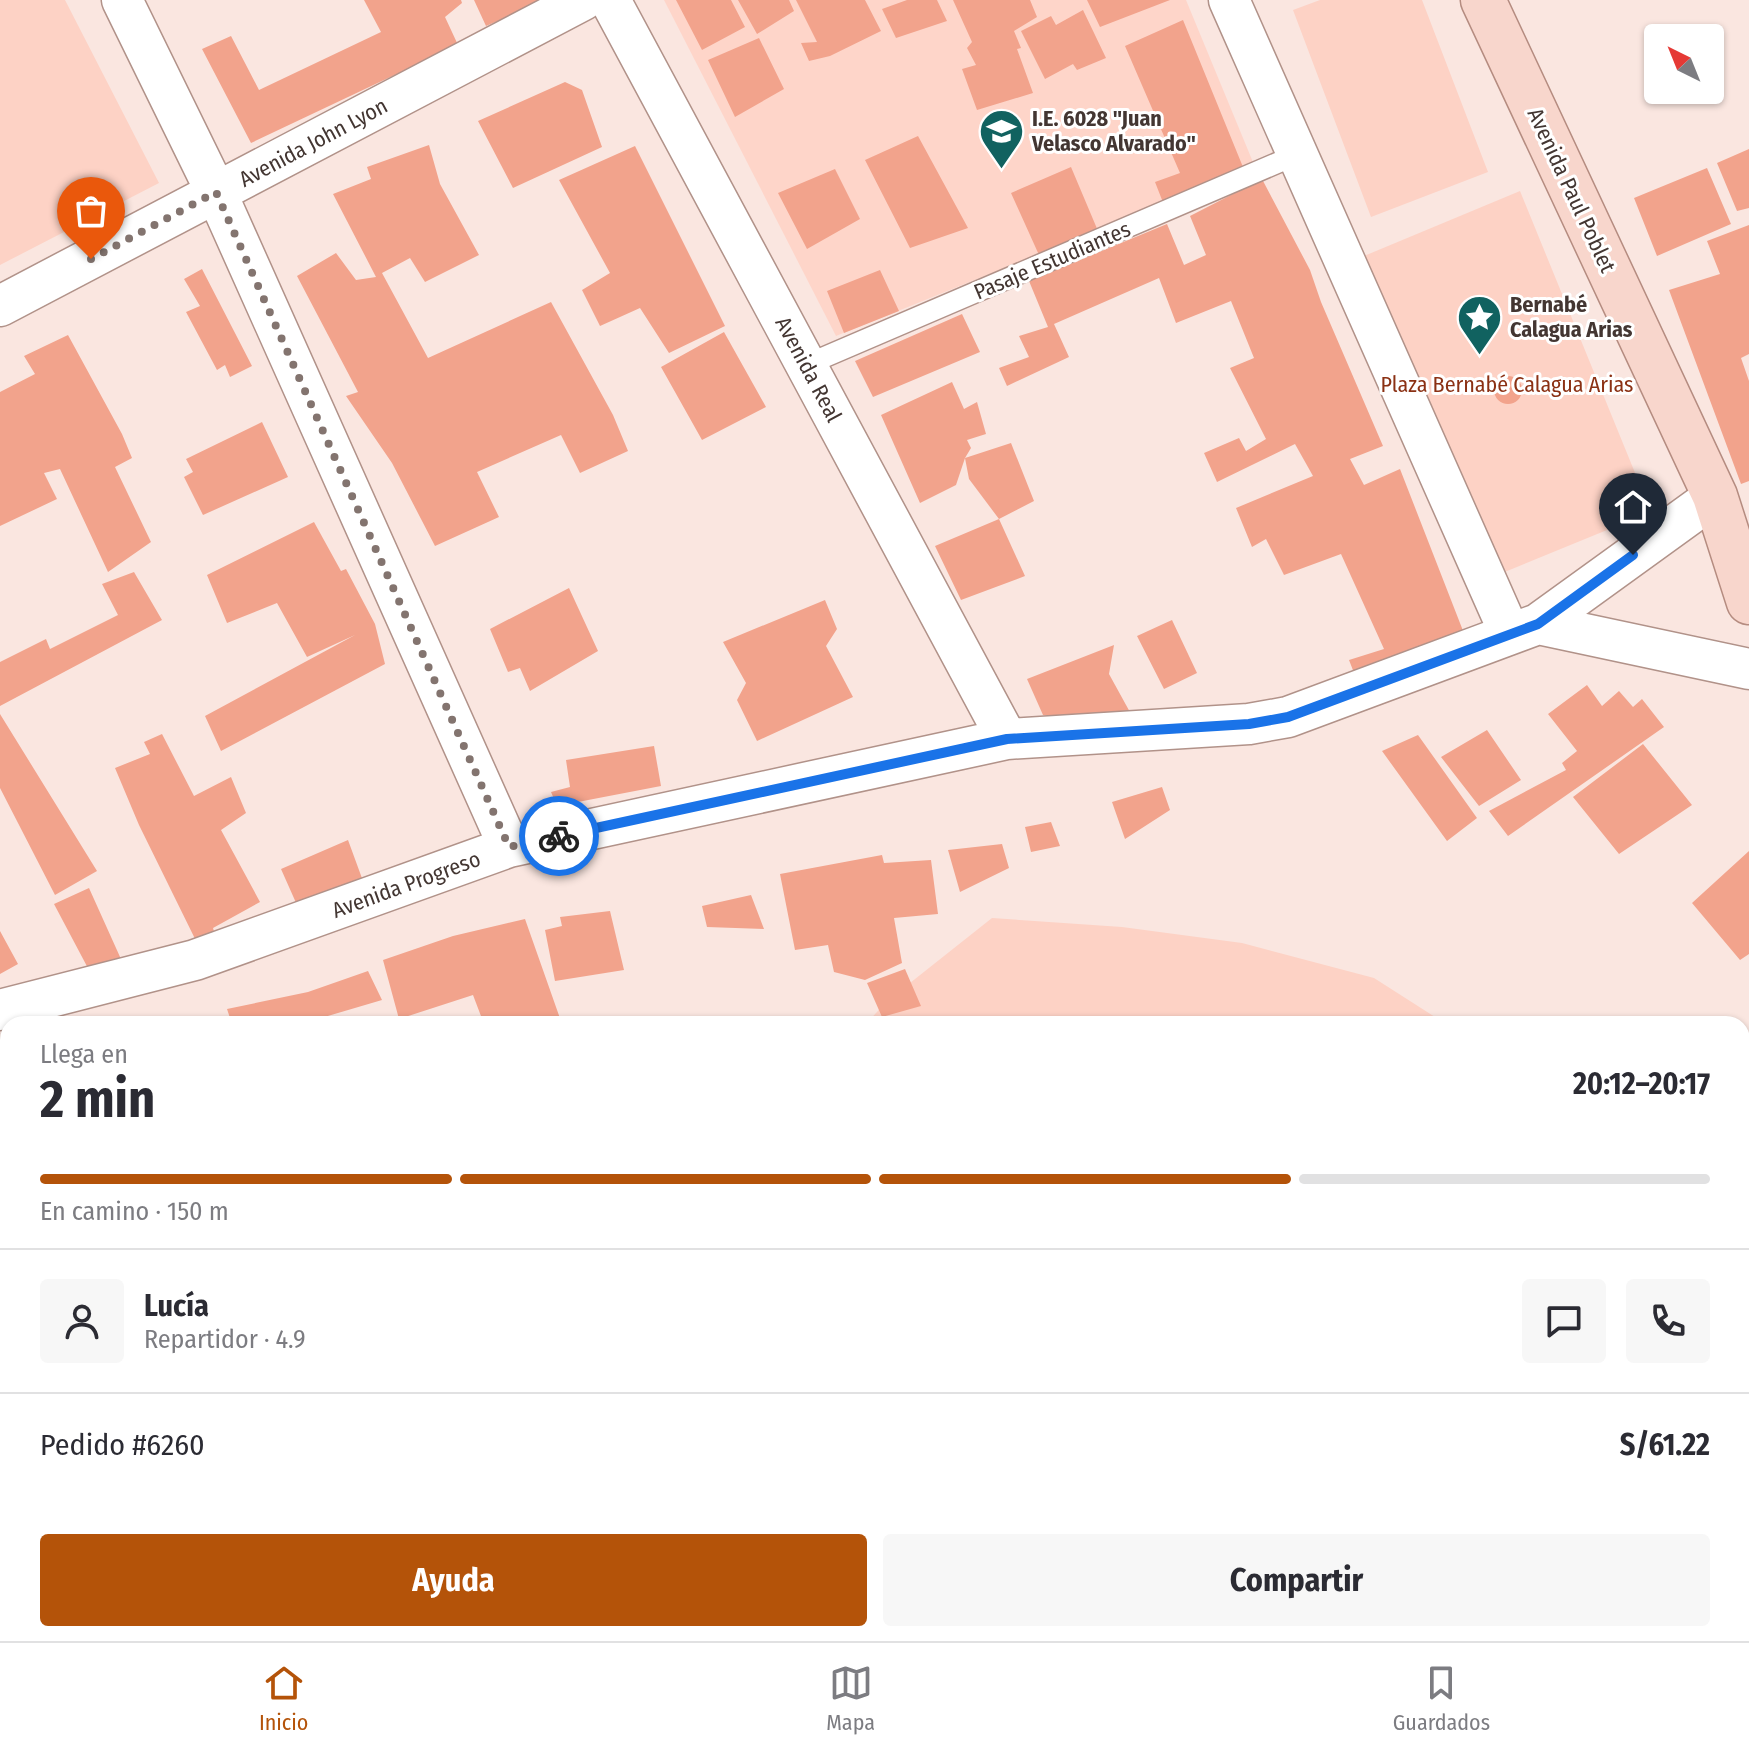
<!DOCTYPE html>
<html lang="es">
<meta charset="utf-8">
<style>
:root{--surface:#fff;--page:#f7f7f7;--text:#2b2b33;--muted:#7c7c81;--line:#e1e1e2;--accent:#b45309}
body{margin:0;font-family:"Fira Sans Condensed",sans-serif;background:var(--page);color:var(--text);height:100vh;display:flex;flex-direction:column;font-size:30px;white-space:nowrap}
*{box-sizing:border-box;margin:0}
p{font-size:26px;color:var(--muted)}
.icon{flex:none;width:44px;height:44px;fill:none;stroke:currentColor;stroke-width:2;stroke-linecap:round;stroke-linejoin:round}
.map{position:relative;flex:1;overflow:hidden}
.panel{position:absolute;left:0px;top:1016px;width:1750px;height:626px;display:flex;flex-direction:column;background:var(--surface);border-radius:24px 24px 0 0;box-shadow:0 2px 6px #0004}
.panel>*{flex:none}
.needle{width:52px;rotate:317deg}
.controls{position:absolute;left:1644px;top:24px;display:grid;gap:16px}
.controls a{display:grid;place-items:center;width:80px;height:80px;border-radius:8px;background:var(--surface);box-shadow:0 2px 6px #0004;font-size:40px}
.pin{position:absolute;display:grid;place-items:center;width:68px;height:68px;color:#fff;margin:-82px -34px;border-radius:50% 50% 50% 0;rotate:-45deg;box-shadow:0 0 8px #0007}
.pin .icon{rotate:45deg}
.courier{position:absolute;display:grid;place-items:center;width:80px;height:80px;margin:-40px;border:6px solid #1a73e8;border-radius:50%;background:#fff;color:#222;box-shadow:0 2px 10px #0007}
.head em{font-style:normal;font-weight:700}
.head div{display:flex;flex-direction:column-reverse}
.head{display:flex;align-items:center;justify-content:space-between;height:136px;padding:0 40px}
h1{font-size:52px;font-weight:700;line-height:60px}
.bar{display:grid;grid-template-columns:repeat(4,1fr);gap:12px 8px;align-content:center;height:96px;padding:0 40px}
.bar i{height:10px;border-radius:6px;background:var(--line)}
.bar .active{background:var(--accent)}
.bar p{grid-column:span 4}
.line{display:flex;align-items:center;gap:20px;padding:0 40px;border-top:2px solid var(--line)}
.line div{flex:1}
.round{display:grid;place-items:center;flex:none;width:84px;height:84px;border-radius:8px;background:var(--page)}
.action{display:flex;gap:16px;margin-top:auto;padding:16px 40px}
.action a{flex:1;height:92px;border-radius:8px;background:var(--accent);color:#fff;font-size:32px;font-weight:700;line-height:92px;text-align:center}
.action a+a{background:var(--page);color:var(--text)}
.tab-bar{display:flex;justify-content:space-around;align-items:center;height:112px;border-top:2px solid var(--line);background:var(--surface);font-size:22px;color:var(--muted)}
.tab-bar a{display:grid;justify-items:center;gap:4px}
.tab-bar .active{color:var(--accent)}
.map>svg:first-child{display:block}
.built{fill:#fed5c9}
.green{fill:#fdd2c5}
.building{fill:#f2a38c}
.lines{fill:none;stroke-linecap:round;stroke-linejoin:round}
.lane-casing{stroke:#b19289;stroke-width:23}
.street-casing{stroke:#b19289;stroke-width:43}
.primary-casing{stroke:#b58c80;stroke-width:47}
.lane{stroke:#fff;stroke-width:20}
.street{stroke:#fff;stroke-width:40}
.primary{stroke:#f8d6cc;stroke-width:44}
.done{stroke:#83746f;stroke-width:8;stroke-dasharray:0 14.4}
.route{stroke:#1a73e8;stroke-width:10}
.labels{text-anchor:middle;stroke-width:6;stroke-linejoin:round;paint-order:stroke}
.poi-label{font-size:22px;font-weight:bold;fill:#433632;stroke:#fff;text-anchor:start}
.street-label{font-size:22px;fill:#433632;stroke:#fff}
.park-label{font-size:22px;fill:#8b3114;stroke:#fff}
</style>
<div class="map">
<svg width="1749" height="1641" viewBox="0 0 1749 1641">
<rect width="100%" height="100%" fill="#fae6e0"/>
<!-- built -->
<path class="built" d="M 664,0 L 1186,0 L 1255,167 L 836,336 Z"/>
<!-- green -->
<path class="green" d="M 0,0 L 65,0 L 159,183 L 0,265 Z
M 1320,0 L 1422,0 L 1488,172 L 1371,217 L 1293,10 Z
M 1520,191 L 1651,512 L 1495,576 L 1364,256 Z
M 992,918 L 1122,927 L 1242,943 L 1374,978 L 1446,1024 L 866,1024 L 886,1002 Z
M 1742,1214 L 1749,1215 L 1749,1641 L 0,1641 L 0,1383 L 8,1376 L 8,1634 L 1742,1634 Z"/>
<!-- building -->
<path class="building" d="M 364,0 L 461,0 L 462,3 L 445,17 L 458,45 L 251,143 L 202,49 L 231,36 L 259,90 L 381,32 Z
M 474,0 L 560,0 L 531,7 L 486,26 Z
M 676,0 L 731,0 L 745,27 L 702,50 Z
M 738,0 L 789,0 L 794,11 L 757,34 Z
M 796,0 L 865,0 L 881,31 L 830,56 L 809,61 L 801,43 L 817,42 Z
M 907,0 L 937,0 L 947,21 L 896,38 L 882,9 Z
M 953,0 L 1030,0 L 1037,17 L 1014,31 L 1021,48 L 1017,49 L 1033,93 L 977,110 L 962,69 L 976,65 L 967,48 L 972,42 Z
M 1087,0 L 1170,0 L 1100,27 Z
M 1083,10 L 1106,58 L 1077,70 L 1073,64 L 1045,79 L 1021,31 L 1051,16 L 1056,25 Z
M 1183,20 L 1245,172 L 1164,205 L 1155,182 L 1180,173 L 1125,46 Z
M 759,38 L 784,89 L 735,117 L 708,60 Z
M 565,82 L 582,90 L 602,147 L 513,188 L 478,121 Z
M 918,136 L 968,228 L 910,248 L 865,160 Z
M 429,145 L 440,184 L 479,255 L 425,282 L 410,258 L 382,273 L 428,358 L 551,302 L 613,415 L 628,451 L 580,473 L 561,435 L 477,472 L 499,517 L 435,546 L 392,463 L 346,396 L 358,392 L 297,276 L 336,253 L 356,280 L 376,277 L 333,194 L 371,179 L 367,167 Z
M 635,146 L 725,326 L 669,353 L 640,308 L 600,326 L 582,290 L 610,273 L 559,180 Z
M 1749,149 L 1749,208 L 1737,211 L 1717,163 Z
M 1071,167 L 1098,231 L 1039,255 L 1011,193 Z
M 1707,168 L 1731,224 L 1657,256 L 1634,198 Z
M 835,169 L 860,219 L 807,249 L 778,193 Z
M 1262,179 L 1310,270 L 1321,302 L 1383,446 L 1350,459 L 1364,485 L 1400,469 L 1467,641 L 1356,678 L 1349,660 L 1384,649 L 1341,554 L 1284,575 L 1266,539 L 1252,547 L 1236,508 L 1313,476 L 1295,444 L 1217,482 L 1204,453 L 1239,438 L 1246,451 L 1266,439 L 1230,368 L 1254,358 L 1231,301 L 1176,323 L 1159,278 L 1054,324 L 1069,357 L 1007,386 L 999,368 L 1029,357 L 1019,336 L 1048,327 L 1029,281 L 1167,224 L 1184,265 L 1206,255 L 1190,216 Z
M 1749,225 L 1749,354 L 1741,358 L 1749,381 L 1749,481 L 1741,484 L 1669,290 L 1720,274 L 1707,241 Z
M 202,269 L 252,366 L 230,377 L 225,365 L 217,370 L 186,312 L 200,306 L 184,279 Z
M 880,270 L 899,311 L 844,333 L 827,291 Z
M 962,314 L 980,352 L 873,397 L 855,361 Z
M 724,332 L 766,407 L 702,440 L 661,367 Z
M 68,335 L 122,434 L 132,458 L 115,467 L 151,542 L 108,572 L 60,469 L 44,473 L 57,499 L 0,526 L 0,392 L 35,374 L 24,356 Z
M1494 390a14 14 0 1 1 28 0a14 14 0 1 1-28 0Z
M 952,382 L 964,409 L 977,402 L 986,434 L 967,440 L 971,448 L 965,458 L 1011,443 L 1034,501 L 999,519 L 969,479 L 965,458 L 956,485 L 920,503 L 881,415 Z
M 262,422 L 288,477 L 203,515 L 184,477 L 193,472 L 186,459 Z
M 999,519 L 1025,576 L 961,600 L 935,546 Z
M 314,522 L 341,571 L 346,569 L 375,624 L 385,664 L 221,751 L 205,716 L 355,635 L 307,657 L 277,603 L 227,623 L 207,575 Z
M 134,572 L 162,620 L 0,706 L 0,662 L 46,639 L 50,649 L 118,615 L 102,584 Z
M 569,588 L 598,651 L 530,691 L 520,668 L 508,672 L 490,629 Z
M 825,600 L 837,629 L 826,646 L 853,697 L 757,741 L 737,700 L 746,683 L 723,642 Z
M 1172,620 L 1197,673 L 1164,689 L 1137,636 Z
M 1114,645 L 1109,674 L 1131,714 L 1077,722 L 1043,715 L 1027,679 Z
M 1587,685 L 1602,706 L 1619,691 L 1633,707 L 1642,699 L 1664,727 L 1508,836 L 1489,811 L 1566,770 L 1562,763 L 1577,751 L 1548,714 Z
M 0,714 L 97,871 L 55,895 L 0,788 Z
M 1487,730 L 1521,780 L 1479,806 L 1441,757 Z
M 162,734 L 194,796 L 231,777 L 246,813 L 221,830 L 260,902 L 213,928 L 217,942 L 201,951 L 139,825 L 115,768 L 150,754 L 144,742 Z
M 1418,735 L 1477,818 L 1447,841 L 1382,751 Z
M 1643,744 L 1692,805 L 1619,854 L 1573,797 Z
M 654,746 L 661,786 L 557,806 L 551,792 L 570,787 L 566,760 Z
M 1162,787 L 1170,810 L 1125,839 L 1112,802 Z
M 1051,822 L 1060,846 L 1031,852 L 1025,827 Z
M 348,840 L 363,881 L 297,905 L 281,869 Z
M 1002,844 L 1009,868 L 960,892 L 948,850 Z
M 1749,851 L 1749,954 L 1740,960 L 1692,903 Z
M 882,855 L 884,863 L 931,860 L 938,914 L 894,918 L 902,963 L 865,980 L 834,972 L 828,945 L 795,950 L 780,874 Z
M 89,888 L 125,968 L 90,972 L 54,904 Z
M 751,895 L 764,929 L 707,927 L 702,906 Z
M 610,911 L 624,970 L 555,981 L 545,930 L 562,926 L 560,917 Z
M 525,919 L 562,1024 L 484,1024 L 473,995 L 399,1019 L 383,960 L 453,936 Z
M 0,931 L 18,964 L 0,974 Z
M 905,969 L 921,1006 L 882,1017 L 867,983 Z
M 368,971 L 382,1000 L 321,1018 L 322,1024 L 232,1024 L 227,1009 L 308,992 Z"/>
<g class="lines">
<defs>
<path id="lane" d="M 806,365 L 1298,154"/>
<path id="street" d="M 122,0 L 216,192 L 509,847
M 610,0 L 1007,739
M 1229,0 L 1510,634
M 0,306 L 583,0
M 1538,624 L 1749,669
M 0,1010 L 195,960 L 509,847 L 1007,739 L 1249,724 L 1288,717 L 1538,624 L 1715,496"/>
<path id="primary" d="M 1483,0 L 1715,496 L 1749,602"/>
</defs>
<!-- lane casing -->
<use href="#lane" class="lane-casing"/>
<!-- street casing -->
<use href="#street" class="street-casing"/>
<!-- primary casing -->
<use href="#primary" class="primary-casing"/>
<!-- lane -->
<use href="#lane" class="lane"/>
<!-- street -->
<use href="#street" class="street"/>
<!-- primary -->
<use href="#primary" class="primary"/>
</g>
<g class="lines">
<!-- done -->
<path class="done" d="M 91,259 L 216,192 L 509,847 L 559,836"/>
<!-- route -->
<path class="route" d="M 559,836 L 1007,739 L 1249,724 L 1288,717 L 1538,624 L 1633,555"/>
</g>
<!-- icons -->
<defs>
<symbol id="school-pin" viewBox="-11 -11 22 30"><path d="M0 17L-7.5 6A9.5 9.5 0 1 1 7.5 6Z" fill="#116260" stroke="#fff"/><path d="M0-5L7-2L0 1L-7-2ZM-4 1L0 2.5L4 1V4Q0 6-4 4Z" fill="#fff"/></symbol>
<symbol id="sight-pin" viewBox="-11 -11 22 30"><path d="M0 17L-7.5 6A9.5 9.5 0 1 1 7.5 6Z" fill="#116260" stroke="#fff"/><path d="M0-6L1.8-2.2L6-1.7L2.9 1.2L3.7 5.4L0 3.3L-3.7 5.4L-2.9 1.2L-6-1.7L-1.8-2.2Z" fill="#fff"/></symbol>
</defs>
<g fill-rule="evenodd">
<use href="#school-pin" x="976" y="106" width="51" height="69"/>
<use href="#sight-pin" x="1454" y="292" width="51" height="69"/>
</g>
<g class="labels">
<!-- poi labels -->
<g class="poi-label">
<text x="1032" y="126">I.E. 6028 "Juan<tspan x="1032" dy="25">Velasco Alvarado"</tspan></text>
<text x="1510" y="312">Bernabé<tspan x="1510" dy="25">Calagua Arias</tspan></text>
</g>
<!-- street labels -->
<g class="street-label">
<text transform="translate(313 142) rotate(-28)" y="8">Avenida John Lyon</text>
<text transform="translate(1572 190) rotate(65)" y="8">Avenida Paul Poblet</text>
<text transform="translate(1052 260) rotate(-23)" y="8">Pasaje Estudiantes</text>
<text transform="translate(809 369) rotate(62)" y="8">Avenida Real</text>
<text transform="translate(406 884) rotate(-20)" y="8">Avenida Progreso</text>
</g>
<!-- park labels -->
<g class="park-label">
<text x="1507" y="392">Plaza Bernabé Calagua Arias</text>
</g>
</g>
</svg>
<div class="controls">
<a><svg class="needle" viewBox="-14 -14 28 28"><path d="M0-13l5 13h-10z" fill="#e53935"/><path d="M0 13l5-13h-10z" fill="#7c7c81"/></svg></a>
</div>
<div class="pin" style="left:91px;top:259px;background:#ea580c"><svg class="icon" aria-label="bag" viewBox="0 0 24 24"><path d="M5 8h14l-1 12H6zM9 8a3 3 0 0 1 6 0"/></svg></div>
<div class="pin" style="left:1633px;top:555px;background:#1f2937"><svg class="icon" aria-label="home" viewBox="0 0 24 24"><path d="M3 11l9-7 9 7M6 9v11h12V9"/></svg></div>
<div class="courier" style="left:559px;top:836px"><svg class="icon" aria-label="bike" viewBox="0 0 24 24"><circle cx="6" cy="16" r="4"/><circle cx="18" cy="16" r="4"/><path d="M6 16l4-8h5l3 8M10 8l3 8H6M13 5h3"/></svg></div>
<section class="panel">
<div class="head"><div><h1>2 min</h1><p>Llega en</p></div><em>20:12–20:17</em></div>
<div class="bar"><i class="active"></i><i class="active"></i><i class="active"></i><i></i><p>En camino · 150 m</p></div>
<div class="line" style="height:144px"><a class="round"><svg class="icon" aria-label="person" viewBox="0 0 24 24"><circle cx="12" cy="8" r="4"/><path d="M4 21q1-7 8-7t8 7"/></svg></a><div><b>Lucía</b><p>Repartidor · 4.9</p></div><a class="round"><svg class="icon" aria-label="chat" viewBox="0 0 24 24"><path d="M4 5h16v11H9l-5 4z"/></svg></a><a class="round"><svg class="icon" aria-label="phone" viewBox="0 0 24 24"><path d="M5 4h4l2 5-3 2q2 4 5 5l2-3 5 2v4C11 20 4 13 5 4z"/></svg></a></div>
<div class="line" style="height:104px"><div>Pedido #6260</div><b>S/61.22</b></div>
<div class="action"><a>Ayuda</a><a>Compartir</a></div>
</section>
</div>
<nav class="tab-bar">
<a class="active"><svg class="icon" aria-label="home" viewBox="0 0 24 24"><path d="M3 11l9-7 9 7M6 9v11h12V9"/></svg>Inicio</a>
<a><svg class="icon" aria-label="map" viewBox="0 0 24 24"><path d="M3 6l6-2 6 2 6-2v14l-6 2-6-2-6 2zM9 4v14M15 6v14"/></svg>Mapa</a>
<a><svg class="icon" aria-label="saved" viewBox="0 0 24 24"><path d="M7 4h10v16l-5-4-5 4z"/></svg>Guardados</a>
</nav>
